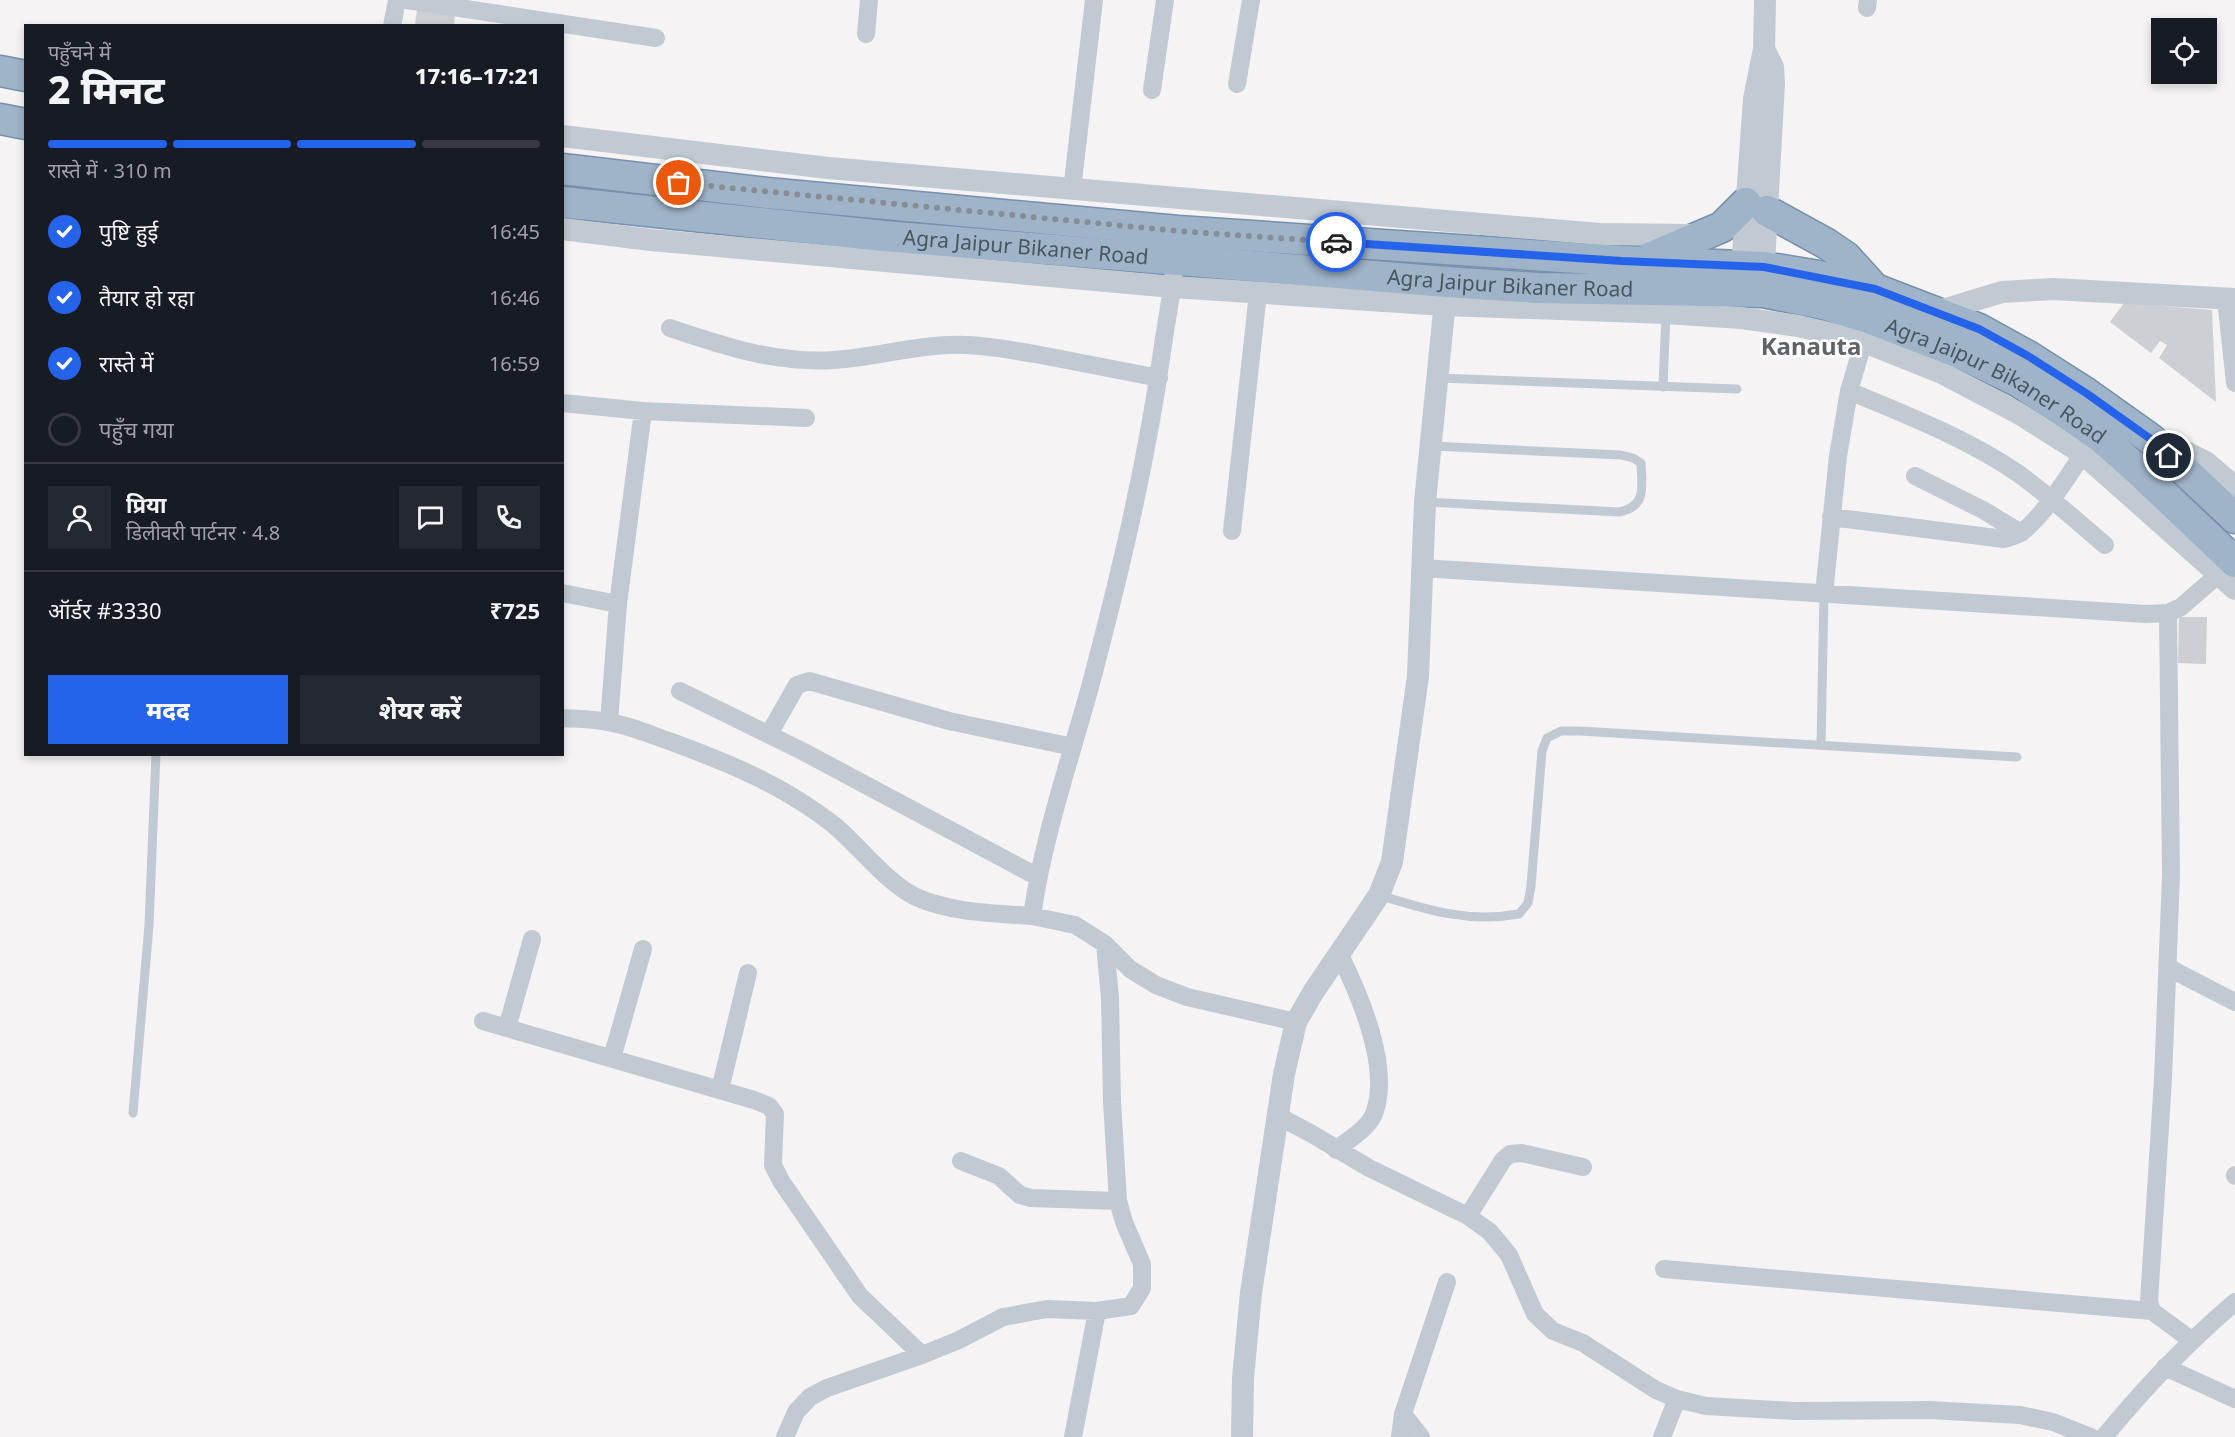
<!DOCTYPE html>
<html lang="hi">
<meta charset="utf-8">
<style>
:root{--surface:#171b24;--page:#242831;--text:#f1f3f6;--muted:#9ea1a6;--line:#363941;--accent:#2563eb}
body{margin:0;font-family:"Noto Sans","Noto Sans Devanagari",sans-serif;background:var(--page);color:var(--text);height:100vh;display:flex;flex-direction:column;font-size:22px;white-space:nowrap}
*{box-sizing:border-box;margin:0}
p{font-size:20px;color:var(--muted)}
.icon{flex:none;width:33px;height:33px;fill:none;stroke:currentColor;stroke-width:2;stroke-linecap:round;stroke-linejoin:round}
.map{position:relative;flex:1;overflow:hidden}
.drawer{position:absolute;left:24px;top:24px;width:540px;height:732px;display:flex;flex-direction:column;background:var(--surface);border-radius:0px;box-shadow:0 3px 9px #0003}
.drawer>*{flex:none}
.buttons{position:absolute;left:2151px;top:18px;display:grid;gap:12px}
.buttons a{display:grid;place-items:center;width:66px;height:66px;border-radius:0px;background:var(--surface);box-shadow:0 3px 9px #0003;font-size:30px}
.pin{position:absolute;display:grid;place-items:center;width:51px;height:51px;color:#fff;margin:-26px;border:3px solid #fff;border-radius:50%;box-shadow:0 2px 6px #0007}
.courier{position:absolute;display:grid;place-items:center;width:60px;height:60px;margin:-30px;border:4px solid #2563eb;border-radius:50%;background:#fff;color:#222;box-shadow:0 2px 8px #0007}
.head em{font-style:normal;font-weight:800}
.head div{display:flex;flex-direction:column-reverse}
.head{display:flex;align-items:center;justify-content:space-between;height:102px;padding:0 24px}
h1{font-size:39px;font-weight:800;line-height:45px}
.bar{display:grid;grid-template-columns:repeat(4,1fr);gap:9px 6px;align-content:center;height:72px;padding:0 24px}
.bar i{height:8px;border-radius:4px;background:var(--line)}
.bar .active{background:var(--accent)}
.bar p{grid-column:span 4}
.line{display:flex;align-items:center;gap:15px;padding:0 24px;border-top:2px solid var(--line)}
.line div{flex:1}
.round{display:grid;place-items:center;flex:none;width:63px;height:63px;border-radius:0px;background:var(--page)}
ol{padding:0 24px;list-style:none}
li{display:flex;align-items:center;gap:18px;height:66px}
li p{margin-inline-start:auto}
li .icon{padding:6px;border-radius:50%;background:var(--accent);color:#fff;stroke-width:4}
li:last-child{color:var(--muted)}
li i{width:33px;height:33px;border:3px solid var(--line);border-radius:50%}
.button{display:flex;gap:12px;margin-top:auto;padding:12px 24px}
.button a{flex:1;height:69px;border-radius:0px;background:var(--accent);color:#fff;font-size:24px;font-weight:800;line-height:69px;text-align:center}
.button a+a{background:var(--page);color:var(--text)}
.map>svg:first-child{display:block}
.building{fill:#cdcfd5}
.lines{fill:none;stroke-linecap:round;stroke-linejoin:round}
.trunk-casing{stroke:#7690ad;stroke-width:33}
.service{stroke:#c1cad2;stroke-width:9}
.minor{stroke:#c1cad2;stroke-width:18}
.tertiary{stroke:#c1cad2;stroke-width:22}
.trunk{stroke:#9fb4c9;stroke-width:30}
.done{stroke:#868d94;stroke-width:6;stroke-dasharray:0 10.8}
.route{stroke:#2563eb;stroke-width:8}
.labels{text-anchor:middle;stroke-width:5;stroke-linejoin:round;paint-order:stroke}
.street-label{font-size:21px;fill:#4a5661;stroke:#fff}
.quarter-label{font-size:24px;font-weight:bold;fill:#5f6368;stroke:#fff}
</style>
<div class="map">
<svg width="2235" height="1437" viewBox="0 0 2235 1437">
<rect width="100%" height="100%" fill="#f5f3f3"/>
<!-- building -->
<path class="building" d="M 417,9 L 455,13 L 454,26 L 415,26 Z
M 2124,303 L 2212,310 L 2216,402 L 2159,358 L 2167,345 L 2160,341 L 2151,353 L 2110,322 Z
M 2179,617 L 2207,617 L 2206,664 L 2178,663 Z"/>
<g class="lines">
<defs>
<g id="trunk">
<path d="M 0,71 L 26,76"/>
<path d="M 0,119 L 26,124"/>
<path d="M 562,169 L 767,193 L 1178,231 L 1621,261 L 1764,267 L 1819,276 L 1875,289 L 1979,329 L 2028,356 L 2086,393 L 2152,440 L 2235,518"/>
<path id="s1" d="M 562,202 L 884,236 L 1447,282 L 1538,288 L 1763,292 L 1823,304 L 1871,319 L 1962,354 L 2019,382 L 2066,413 L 2103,439 L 2139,471 L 2235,562"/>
<path d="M 1767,211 L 1827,244 L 1846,257 L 1875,289"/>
<path d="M 1649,258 L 1722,227 L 1746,203"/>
</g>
</defs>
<!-- trunk casing -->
<use href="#trunk" class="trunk-casing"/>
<!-- service -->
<path class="service" d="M 1438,378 L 1737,389
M 1663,387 L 1666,313
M 1426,502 L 1619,512 C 1647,507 1642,486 1641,463 L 1633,458 L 1621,455 L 1432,446
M 1821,745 L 1824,594
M 1379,895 C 1427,910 1468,923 1519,914 L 1528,903 L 1531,886 L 1542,751 L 1547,738 L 1561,731 L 1580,731 L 2017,757
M 133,1113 L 149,925 L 156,754"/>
<!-- minor -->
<path class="minor" d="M 407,0 L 656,38
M 1867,8 L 1868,0
M 392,26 L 397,0
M 866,34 L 869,0
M 1237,84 L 1251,0
M 1152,90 L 1165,0
M 1072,190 L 1094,0
M 1175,260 C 1173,289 1167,317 1163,345 C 1147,461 1120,574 1090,687 C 1069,763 1043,838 1032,916 L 1075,925 L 1105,944 L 1130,969 L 1156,985 L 1187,997 L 1296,1022
M 2226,299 L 2235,383
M 670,328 C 723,346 777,364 835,360 C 879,357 921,343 966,345 C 995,346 1023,352 1051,357 C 1087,364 1123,371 1159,378
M 1849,391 C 1907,415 1968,439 2019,474 C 2049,496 2077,521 2105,545
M 562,403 L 643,411 L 806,418
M 1915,476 L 1983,510 L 2021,533
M 1831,517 L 2004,539 C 2010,537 2017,536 2022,532 C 2045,514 2066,479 2083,454
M 1232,531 L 1258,293
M 1422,568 L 2146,614 L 2168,613 L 2181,607 L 2219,574
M 562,593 L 618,604
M 1824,594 L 1838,456 L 1849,391 L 1867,330
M 2168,613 L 2171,875 L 2163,1079 L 2149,1302 L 2152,1311 L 2191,1340
M 680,691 L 804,752 L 1038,877
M 562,718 C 578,719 593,719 608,722 C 628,725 649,734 669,741 C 729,763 783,785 834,825 C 859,846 888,884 916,897 C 952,913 994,913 1032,916
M 609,722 L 618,604 L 643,411
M 769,734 L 797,685 L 809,681 L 949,721 L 1073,747
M 2169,968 L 2235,1002
M 483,1021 L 754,1100 L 769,1106 L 775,1114 L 773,1165 L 781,1181 L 860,1296 L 922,1355
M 507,1028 L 532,939
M 612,1058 L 643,949
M 720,1090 L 748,973
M 1278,1116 L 1312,1134 L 1369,1168 L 1468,1216 L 1490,1232 L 1509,1255 L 1535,1314 L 1553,1331 L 1583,1343 L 1656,1390 L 1677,1399 L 1706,1406 L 1794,1411 L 1929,1410 L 2020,1415 L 2053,1422 L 2091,1437
M 1336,1150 C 1349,1139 1370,1128 1375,1111 C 1390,1065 1360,996 1340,955
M 961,1161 L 999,1176 L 1020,1195 L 1031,1198 L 1118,1201
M 2235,1176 L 2235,1175
M 1468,1216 L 1503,1160 L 1510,1154 L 1522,1153 L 1583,1167
M 1664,1269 L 2152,1311
M 2165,1367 L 2235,1399
M 1403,1414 L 1421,1437
M 785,1437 L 796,1412 L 810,1397 L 827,1388 L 922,1355 L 959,1340 L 1003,1317 L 1047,1309 L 1097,1311
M 1073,1437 L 1097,1311 L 1131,1306 L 1142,1288 L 1142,1264 L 1124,1222 L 1118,1201 L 1112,1102 L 1110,998 L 1105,944
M 1400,1437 L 1403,1414 L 1447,1282
M 1662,1437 L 1677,1399
M 2104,1437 C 2144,1388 2187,1343 2235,1302"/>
<!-- tertiary -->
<path class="tertiary" d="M 562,136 L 828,168 L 1600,234 L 1696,235
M 562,229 L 651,240 L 1173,287 L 1445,305 L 1666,313 L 1741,318 L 1798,326 L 1862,341 L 1942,373 L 2018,413 L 2083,454 L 2235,589
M 1741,282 L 1754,99 L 1764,49 L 1765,0
M 1763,282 L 1774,83 L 1773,67 L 1764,49
M 1936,312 L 2002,292 L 2053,289 L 2235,299
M 2159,443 L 2188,453 L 2206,462 L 2235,487
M 1242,1437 L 1243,1378 L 1251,1293 L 1284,1074 L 1296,1022 L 1314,991 L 1379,895 L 1392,862 L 1418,676 L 1425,502 L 1446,291"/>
<!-- trunk -->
<use href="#trunk" class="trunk"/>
</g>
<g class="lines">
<!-- done -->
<path class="done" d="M 679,183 L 1178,231 L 1336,242"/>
<!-- route -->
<path class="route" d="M 1336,242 L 1622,261 L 1764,267 L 1875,289 L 1979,329 L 2028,356 L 2086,393 L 2152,440 L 2169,456"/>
</g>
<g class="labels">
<!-- street labels -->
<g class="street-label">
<text dy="7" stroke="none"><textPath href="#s1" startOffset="466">Agra Jaipur Bikaner Road</textPath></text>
<text dy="7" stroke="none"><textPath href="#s1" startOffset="952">Agra Jaipur Bikaner Road</textPath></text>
<text dy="7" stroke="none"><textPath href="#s1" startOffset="1456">Agra Jaipur Bikaner Road</textPath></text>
</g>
<!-- quarter labels -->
<g class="quarter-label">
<text x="1811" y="355">Kanauta</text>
</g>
</g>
</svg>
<div class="buttons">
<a><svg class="icon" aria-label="locate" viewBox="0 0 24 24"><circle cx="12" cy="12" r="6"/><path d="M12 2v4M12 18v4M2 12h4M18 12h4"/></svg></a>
</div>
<div class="pin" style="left:679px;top:183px;background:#ea580c"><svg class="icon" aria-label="bag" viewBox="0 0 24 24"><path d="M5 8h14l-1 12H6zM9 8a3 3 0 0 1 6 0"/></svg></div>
<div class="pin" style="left:2169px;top:456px;background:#1f2937"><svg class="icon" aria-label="home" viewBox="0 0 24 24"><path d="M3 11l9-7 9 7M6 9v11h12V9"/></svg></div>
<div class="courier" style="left:1336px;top:242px"><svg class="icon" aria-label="car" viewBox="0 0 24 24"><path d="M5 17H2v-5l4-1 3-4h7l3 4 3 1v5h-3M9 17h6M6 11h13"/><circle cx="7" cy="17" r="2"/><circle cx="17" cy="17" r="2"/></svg></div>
<section class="drawer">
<div class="head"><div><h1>2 मिनट</h1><p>पहुँचने में</p></div><em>17:16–17:21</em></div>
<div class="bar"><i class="active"></i><i class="active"></i><i class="active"></i><i></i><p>रास्ते में · 310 m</p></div>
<ol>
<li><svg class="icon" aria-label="check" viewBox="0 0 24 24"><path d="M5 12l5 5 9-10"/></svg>पुष्टि हुई<p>16:45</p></li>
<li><svg class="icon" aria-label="check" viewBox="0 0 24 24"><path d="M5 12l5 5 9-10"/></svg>तैयार हो रहा<p>16:46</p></li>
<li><svg class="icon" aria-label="check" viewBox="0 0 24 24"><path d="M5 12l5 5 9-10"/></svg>रास्ते में<p>16:59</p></li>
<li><i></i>पहुँच गया</li>
</ol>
<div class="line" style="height:108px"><a class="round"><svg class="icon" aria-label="person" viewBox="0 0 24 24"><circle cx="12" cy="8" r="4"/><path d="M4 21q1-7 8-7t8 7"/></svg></a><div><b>प्रिया</b><p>डिलीवरी पार्टनर · 4.8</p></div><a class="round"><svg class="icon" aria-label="chat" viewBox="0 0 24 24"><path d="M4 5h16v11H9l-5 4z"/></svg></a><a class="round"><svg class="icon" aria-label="phone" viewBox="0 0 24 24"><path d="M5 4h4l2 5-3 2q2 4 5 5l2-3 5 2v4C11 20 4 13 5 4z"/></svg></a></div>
<div class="line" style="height:78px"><div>ऑर्डर #3330</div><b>₹725</b></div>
<div class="button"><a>मदद</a><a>शेयर करें</a></div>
</section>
</div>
